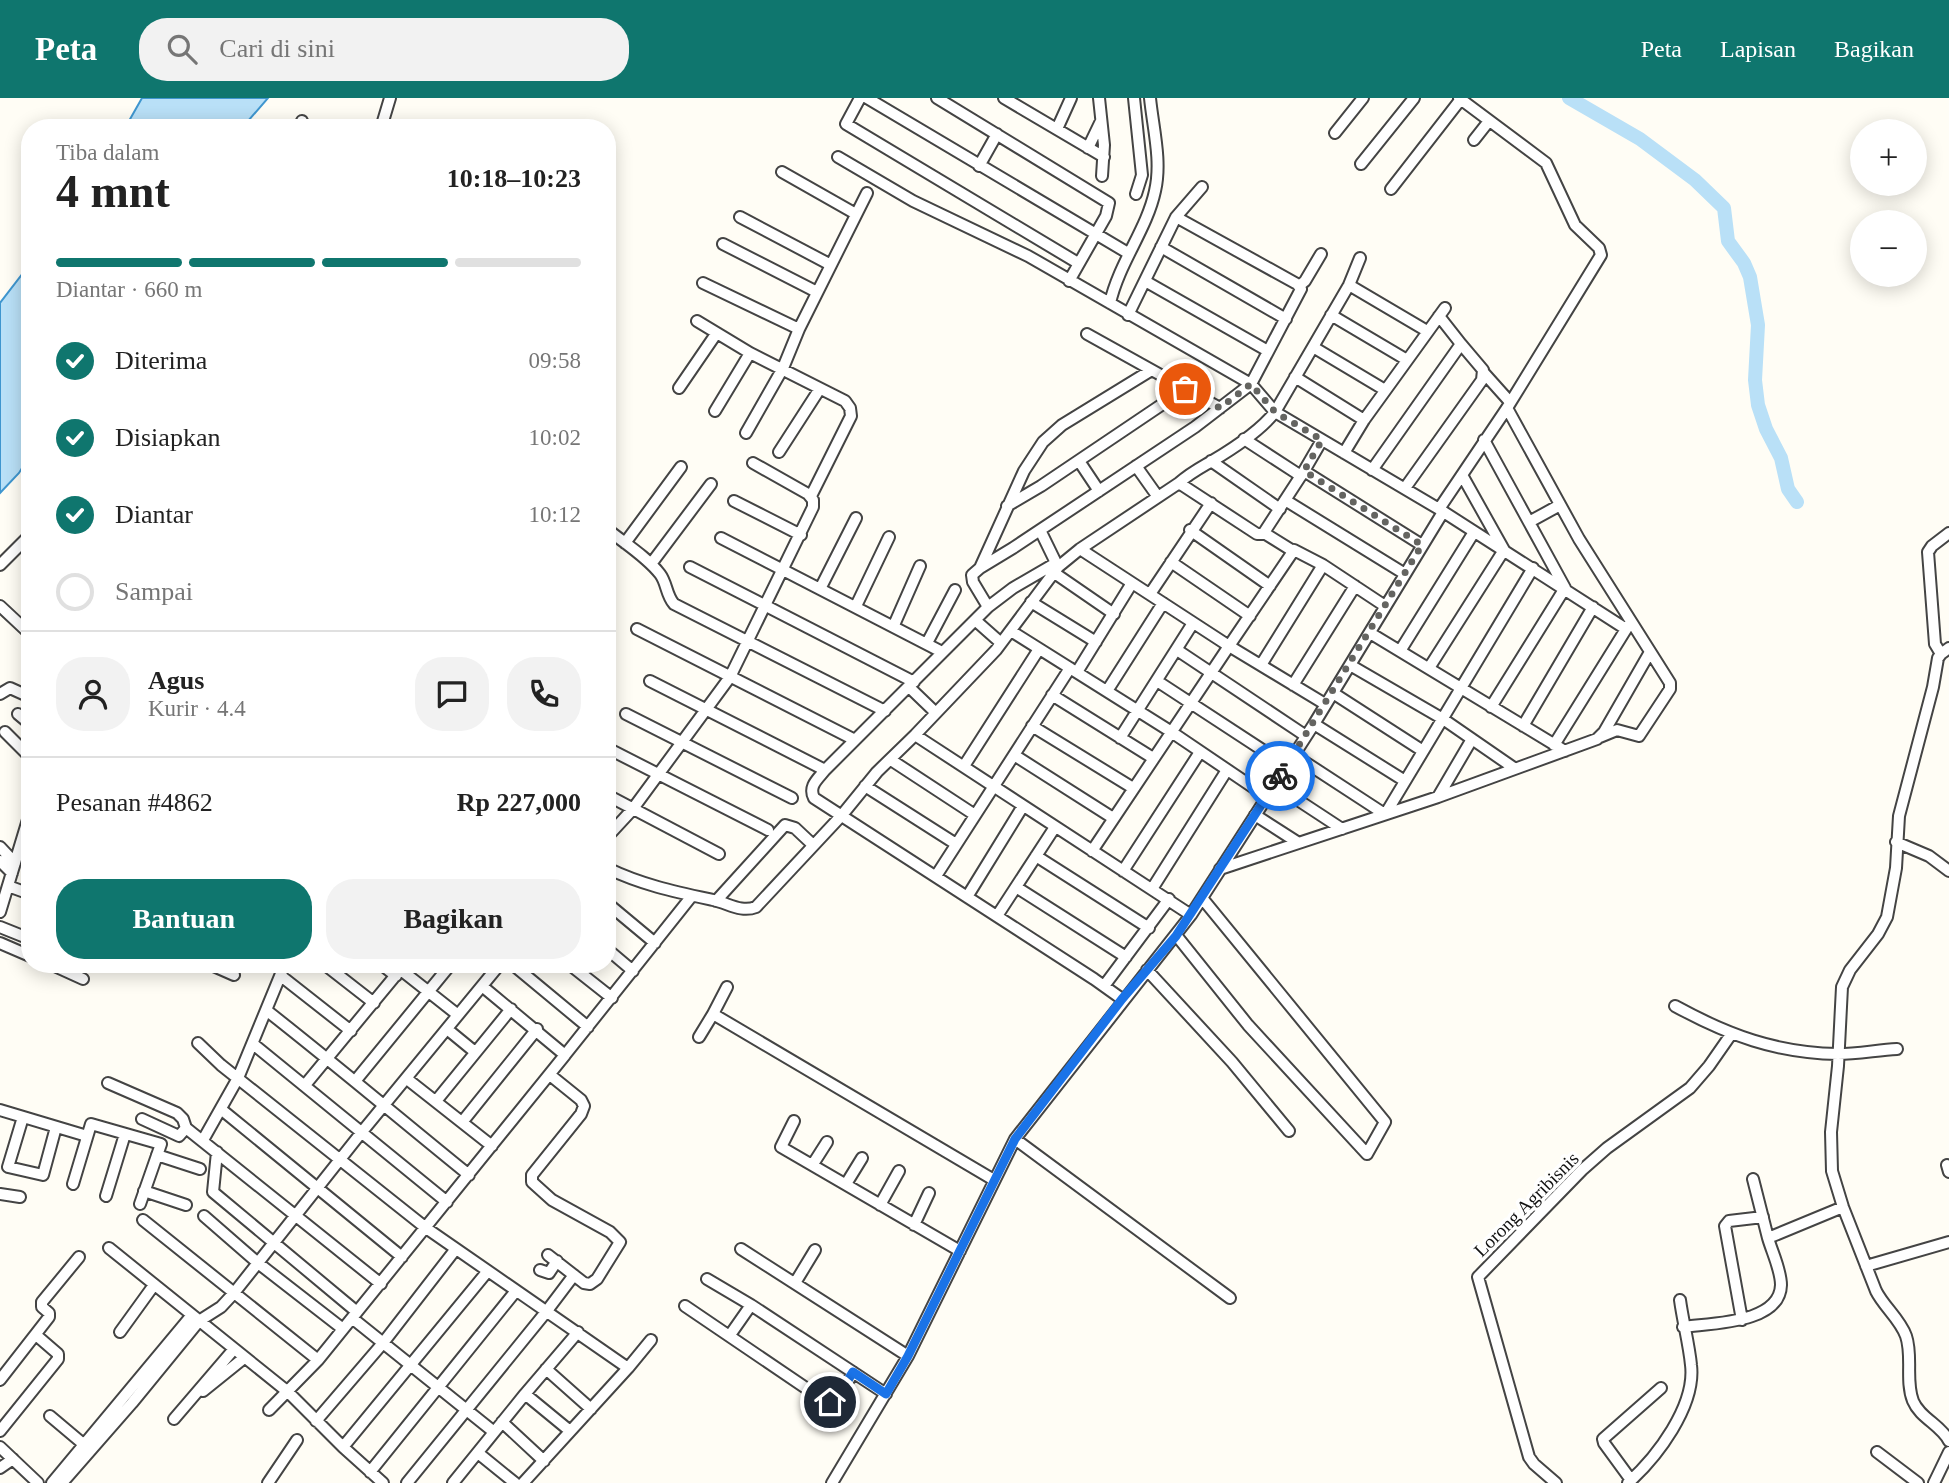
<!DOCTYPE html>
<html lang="id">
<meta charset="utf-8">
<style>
:root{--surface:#fff;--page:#f2f2f2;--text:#222;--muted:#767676;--line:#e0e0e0;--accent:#0f766e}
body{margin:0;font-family:Georgia,serif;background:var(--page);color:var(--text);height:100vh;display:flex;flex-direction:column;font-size:26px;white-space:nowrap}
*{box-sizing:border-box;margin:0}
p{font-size:23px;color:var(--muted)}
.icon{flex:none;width:38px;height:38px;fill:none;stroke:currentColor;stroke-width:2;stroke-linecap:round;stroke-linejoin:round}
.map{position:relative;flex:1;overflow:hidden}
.drawer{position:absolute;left:21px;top:21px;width:595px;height:854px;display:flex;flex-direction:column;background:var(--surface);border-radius:28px;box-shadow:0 4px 18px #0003}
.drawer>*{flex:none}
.controls{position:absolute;left:1850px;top:21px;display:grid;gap:14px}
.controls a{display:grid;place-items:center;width:77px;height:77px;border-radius:50%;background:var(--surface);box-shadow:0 4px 18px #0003;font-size:35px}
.pin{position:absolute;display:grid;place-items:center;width:60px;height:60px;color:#fff;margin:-30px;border:4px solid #fff;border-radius:50%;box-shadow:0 2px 7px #0007}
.courier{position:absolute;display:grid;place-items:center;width:70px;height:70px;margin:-35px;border:5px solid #1a73e8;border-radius:50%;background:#fff;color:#222;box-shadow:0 2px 9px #0007}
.summary em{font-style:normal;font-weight:700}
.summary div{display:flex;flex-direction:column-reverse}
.summary{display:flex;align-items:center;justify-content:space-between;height:119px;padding:0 35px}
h1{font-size:46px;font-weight:700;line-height:52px}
.bar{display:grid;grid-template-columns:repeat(4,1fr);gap:10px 7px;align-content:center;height:84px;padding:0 35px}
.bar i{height:9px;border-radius:5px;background:var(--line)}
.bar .current{background:var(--accent)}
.bar p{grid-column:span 4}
.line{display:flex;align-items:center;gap:18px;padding:0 35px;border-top:2px solid var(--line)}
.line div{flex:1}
.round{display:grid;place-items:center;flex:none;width:74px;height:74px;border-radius:28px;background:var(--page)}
ol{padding:0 35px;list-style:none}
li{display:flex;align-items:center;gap:21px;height:77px}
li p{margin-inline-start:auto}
li .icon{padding:7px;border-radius:50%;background:var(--accent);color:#fff;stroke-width:4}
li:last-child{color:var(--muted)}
li i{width:38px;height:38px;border:4px solid var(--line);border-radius:50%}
.action{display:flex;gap:14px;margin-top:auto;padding:14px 35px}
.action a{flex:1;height:80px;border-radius:28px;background:var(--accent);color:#fff;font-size:28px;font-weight:700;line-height:80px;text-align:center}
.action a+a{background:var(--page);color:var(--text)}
header{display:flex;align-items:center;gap:42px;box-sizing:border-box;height:98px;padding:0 35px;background:var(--accent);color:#fff}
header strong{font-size:33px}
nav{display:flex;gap:38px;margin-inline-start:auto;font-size:24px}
.search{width:490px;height:63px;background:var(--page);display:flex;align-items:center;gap:18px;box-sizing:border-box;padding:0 24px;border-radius:28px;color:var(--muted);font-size:26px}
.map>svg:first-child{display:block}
.water{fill:#b9e0f7;stroke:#3f96cf;stroke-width:2}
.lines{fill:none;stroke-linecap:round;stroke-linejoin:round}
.river{stroke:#b9e0f7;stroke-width:14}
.minor-casing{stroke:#444;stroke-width:14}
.minor{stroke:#fff;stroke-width:10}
.done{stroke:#646461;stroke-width:7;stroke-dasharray:0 12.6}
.route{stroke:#1a73e8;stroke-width:9}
.labels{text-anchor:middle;stroke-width:7;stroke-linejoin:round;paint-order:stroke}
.street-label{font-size:19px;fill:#111;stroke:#fff}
</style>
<header>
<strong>Peta</strong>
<div class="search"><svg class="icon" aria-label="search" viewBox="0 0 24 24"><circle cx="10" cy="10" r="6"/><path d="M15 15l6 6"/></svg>Cari di sini</div>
<nav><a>Peta</a><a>Lapisan</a><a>Bagikan</a></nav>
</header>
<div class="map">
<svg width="1949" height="1385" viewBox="0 0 1949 1385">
<rect width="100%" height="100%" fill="#fffdf5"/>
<!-- water -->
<path class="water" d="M 142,0 L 268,0 L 242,30 L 125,30 Z
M 30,166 L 30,357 L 19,375 L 0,395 L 0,205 Z"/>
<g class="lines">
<!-- river -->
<path class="river" d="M 1569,0 L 1640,41 L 1695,82 L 1724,110 L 1728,143 L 1744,165 L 1750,179 L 1758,227 L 1755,282 L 1758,307 L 1766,331 L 1781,360 L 1788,391 L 1797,404"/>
<defs>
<path id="minor" d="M 860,0 L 846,26 L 1078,165
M 867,0 L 1128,155
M 937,0 L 1109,105 L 1106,118 L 1069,183
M 1004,0 L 1104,59
M 1099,0 L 1104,47 L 1102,78
M 1134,0 L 1142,77 L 1136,96
M 1459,0 L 1546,65 L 1575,127 L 1599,150 L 1601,157 L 1507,310 L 1439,411 L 1626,531
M 299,30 L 302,23
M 381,30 L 390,0
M 1057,31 L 1071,0
M 1335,35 L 1363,0
M 1474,42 L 1489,23
M 1088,50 L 1101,23
M 1361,66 L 1414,0
M 979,68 L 997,36
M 782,74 L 856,116
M 1391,91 L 1461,1
M 740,119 L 831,167
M 723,146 L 817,194
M 1161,149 L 1286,221
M 1360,160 L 1349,187 L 1275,314 L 1439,411
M 1145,183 L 1268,253
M 703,185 L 799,231
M 1349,187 L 1427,233
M 1299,188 L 1305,183 L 1321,156
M 1110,205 C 1119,165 1147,131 1155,93 C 1162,63 1153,30 1150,0
M 1128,217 L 1176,119 L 1202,89
M 1331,217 L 1407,262
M 1439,218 L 1461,246
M 697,223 L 750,255
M 1087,236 L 1220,310
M 1313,249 L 1385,292
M 1484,275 L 1510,304
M 1295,279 L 1364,322
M 679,290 L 716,236
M 1507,310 L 1579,441 L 1670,585 L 1670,591 L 1639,638 L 1617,632 L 1600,639
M 715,313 L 750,255 L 845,303 L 850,310 L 851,318 L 811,398
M 746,335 L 783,270 L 799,231 L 867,95
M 1244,341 L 1301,378
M 1484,342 L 1565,490 L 1491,609
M 779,354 L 819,292
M 1344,355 L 1364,322 L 1445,210
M 1079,363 L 1099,393
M 1211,363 L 1280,411
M 1136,368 L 1158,399
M 1372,372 L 1461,246 L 1483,272 L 1482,282 L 1405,390
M 1304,373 L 1422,447
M 1179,385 L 1257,436 L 1263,436 L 1304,373 L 1322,342
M 1285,402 L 1405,476
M 734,403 L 801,437
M 1007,408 L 1041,388 L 1185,291
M 1529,424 L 1560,407
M 607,431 C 624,445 646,458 660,476 C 667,485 666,497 674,506 L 885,613
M 1040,432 L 1058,469
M 1190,432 L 1270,488
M 1264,435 L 1293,453
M 721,440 L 942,554
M 625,445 L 681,369
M 1080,451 L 1229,548 L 1294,452 L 1323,467 L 1385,508
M 1171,464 L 1250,518
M 1056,465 L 1013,490 L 988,509 L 825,672 C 818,681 808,688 814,700 L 1094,881 L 1122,901
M 651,466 L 711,386
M 0,467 L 30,437
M 690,469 L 914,584
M 980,470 L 1013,450 L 1195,329 L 1251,286 L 1301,191 L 1297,186 L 1176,119
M 1053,474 L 1114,516
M 820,491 L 856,420
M 1150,496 L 1211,405
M 1031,504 L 1096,544
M 0,508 L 30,536
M 856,508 L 889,439
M 988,509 L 973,484 L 972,477 L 980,470 L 1024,373 L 1043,344 L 1062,327 L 1150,273
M 975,522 L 1001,545
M 894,527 L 920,468
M 637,531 L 855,642
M 1011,533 L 1170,633 L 1266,698
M 1370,535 L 1565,653
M 927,545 L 955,492
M 1949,550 L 1941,556 L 1938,560 L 1933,589 L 1899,718 L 1896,770 L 1887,819 L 1878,836 L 1850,872 L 1842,889 L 1838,968 L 1831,1034 L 1832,1073 L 1843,1109 L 1876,1193 C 1884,1209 1900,1221 1906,1238 C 1913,1258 1905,1283 1913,1303 C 1920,1320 1941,1327 1949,1343
M 1177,552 L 1306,638
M 1400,553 L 1474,434
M 1941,556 L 1935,546 L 1928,454 L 1932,448 L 1949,435
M 1261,567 L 1323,467
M 1350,567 L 1443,621 L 1514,670
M 1429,570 L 1504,452 L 1462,377
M 1077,574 L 1132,485
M 650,583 L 825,672
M 1157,583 L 1287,668
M 1293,587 L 1355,488
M 909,589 L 936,615
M 1107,593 L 1163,505
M 1333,595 L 1423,653
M 0,596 L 10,590 L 30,599
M 1052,597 L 1153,660
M 18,616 L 30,626
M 626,616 L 792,700
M 1314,626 L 1405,683
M 1032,628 L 1133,690
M 1523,628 L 1593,509
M 5,634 L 30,659
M 915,637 L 1191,817
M 1120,640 L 1193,525
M 1554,647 L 1628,528
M 607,650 L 768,732
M 1014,657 L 1113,720
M 1294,657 L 1383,715
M 891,662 L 975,717
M 964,668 L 1039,551
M 1275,687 L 1342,731
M 865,688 L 956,746
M 607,697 L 719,756
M 1438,699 L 1472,641
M 1386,715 L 1533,470
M 1255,717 L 1297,744
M 607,739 L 632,712 L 730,579 L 813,409 L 813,402 L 808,396 L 753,365
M 1896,744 L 1929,758 L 1949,773
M 0,749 L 15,765
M 1092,753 L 1229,548 L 1325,606
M 1036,758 L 1149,830
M 0,763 L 12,775
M 607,770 C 642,787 676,794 713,802 C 728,805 741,815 756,809 L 842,717 L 877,674 L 915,637 L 996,552 L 1058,469 L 1080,451 L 1179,385 C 1190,375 1200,370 1212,363 C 1234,350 1259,334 1275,314 L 1251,286 L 1028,158 L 913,103 L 838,59
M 1220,771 L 1438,699 L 1597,641 L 1604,634 L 1650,554
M 1123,773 L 1200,654
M 936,778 L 1070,570
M 8,788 L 30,796
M 1016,789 L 1126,859
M 1152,791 L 1227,672
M 967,799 L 1023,708
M 716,803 L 785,727 L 795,730 L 812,746
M 607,805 L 655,845
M 0,814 L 30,715
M 997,818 L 1055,729
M 0,829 L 30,841
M 1176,837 L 1248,927 L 1367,1056 L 1385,1024 L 1202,800
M 0,845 L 30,858
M 607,851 L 633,873
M 50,866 L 83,881
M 209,866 L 234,877
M 324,866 L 374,905
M 381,866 L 396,878
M 512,866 L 588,929
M 569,866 L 612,900
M 401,872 L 458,917
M 1147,872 L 1232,964 L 1289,1033
M 281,878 L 351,933
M 1104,888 L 1169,801
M 727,889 L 713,916 L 994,1082
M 1675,908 C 1728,937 1776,955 1838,956 C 1857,956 1878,952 1897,951
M 266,912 C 335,966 401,1022 469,1077
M 447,931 L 475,954
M 699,939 L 713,916
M 198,945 L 221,967 L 426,1130 L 628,1270
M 253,946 L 447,1104
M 565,957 L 691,799
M 407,981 L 492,1048
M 356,982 L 451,866
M 108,985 L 177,1015 L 183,1021 L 186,1030 L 381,1186
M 305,987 L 405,866
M 436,1003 L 511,911
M 0,1012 L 87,1038
M 222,1012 L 402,1159
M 23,1019 L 8,1069 L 43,1077 L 56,1029
M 142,1021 L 179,1038 L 186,1030
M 463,1023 L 537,931
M 794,1023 L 781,1049 L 960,1153
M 1015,1041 L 1230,1200
M 203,1042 L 238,980 L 285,866
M 217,1054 L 213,1094 L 357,1214
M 157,1057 L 200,1071
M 813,1066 L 827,1044
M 1947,1067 L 1949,1074
M 1753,1081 L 1768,1140
M 73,1086 L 91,1026 L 161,1046 L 140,1106
M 846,1086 L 862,1060
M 144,1093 L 186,1107
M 0,1096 L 20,1099
M 106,1098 L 125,1036
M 880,1107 L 899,1073
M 204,1118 L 258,1165 L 343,1231
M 143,1122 L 318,1262
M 914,1127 L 929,1095
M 109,1150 L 288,1294 L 343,1349 L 383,1385
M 741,1151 L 908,1258
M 548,1157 L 584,1185 L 590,1186 L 597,1181 L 620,1144 L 610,1134 L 552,1102 L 532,1084 L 532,1077 L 581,1016 L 584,1008 L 581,1002 L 550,977
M 1866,1168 L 1949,1144
M 540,1172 L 549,1175 L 557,1163
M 707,1181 L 751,1207 L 886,1296
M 795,1185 L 815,1152
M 685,1208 L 825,1303 C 840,1303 846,1286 853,1274
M 352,1220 L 494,1334
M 1742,1222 L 1725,1128 L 1729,1123 L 1763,1119
M 1683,1229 C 1710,1225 1780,1226 1781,1187 C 1781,1172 1772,1154 1768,1140 L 1843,1109
M 120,1234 L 154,1187
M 730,1237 L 751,1207
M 546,1271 L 591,1311
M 0,1282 L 49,1219 L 49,1215 L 42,1209 L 42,1204 L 79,1159
M 203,1293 L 244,1260
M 525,1296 L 570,1333
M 269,1312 L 318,1262 L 565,957 L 482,888
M 50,1318 L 88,1350
M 174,1321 L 234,1251
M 316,1323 L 383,1245 L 455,1152
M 502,1324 L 544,1363
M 0,1333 L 58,1261 L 58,1256 L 36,1237
M 0,1349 L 38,1385
M 343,1349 L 487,1174
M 1877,1354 L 1918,1385
M 478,1355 L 515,1385
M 0,1370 L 13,1361
M 370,1374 L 515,1194
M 1631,1382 L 1604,1345 L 1603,1341 L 1661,1290
M 52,1385 L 192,1217
M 62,1385 L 132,1305 L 199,1223 L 221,1209 L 234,1195 L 361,1035 L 500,866
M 268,1385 L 297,1342
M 407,1385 L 546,1214 L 574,1177
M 453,1385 L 525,1296 L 578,1234
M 523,1385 L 628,1270 L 651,1242
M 832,1385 L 908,1258 L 1015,1041 L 1191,817 L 1314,626 L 1443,414
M 1556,1385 L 1534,1366 L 1529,1359 L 1478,1179 L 1582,1072 L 1607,1050 L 1690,990 L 1709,968 L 1732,935
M 1628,1385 C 1657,1359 1696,1308 1691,1267 C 1689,1246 1683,1224 1680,1202
M 1934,1385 L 1949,1354"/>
</defs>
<!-- minor casing -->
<use href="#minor" class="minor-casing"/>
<!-- minor -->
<use href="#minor" class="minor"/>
</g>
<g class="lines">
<!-- done -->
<path class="done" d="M 1185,291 L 1220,310 L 1251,286 L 1275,314 L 1322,342 L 1304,373 L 1422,447 L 1280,678"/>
<!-- route -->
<path class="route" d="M 830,1304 L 838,1298 L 853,1274 L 886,1296 L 908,1258 L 1015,1041 L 1122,901 L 1176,838 L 1280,678"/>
</g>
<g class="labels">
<!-- street labels -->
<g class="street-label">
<text transform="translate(1526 1106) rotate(-45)" y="7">Lorong Agribisnis</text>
</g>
</g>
</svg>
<div class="controls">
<a>+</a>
<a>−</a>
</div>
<div class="pin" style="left:1185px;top:291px;background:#ea580c"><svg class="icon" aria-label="bag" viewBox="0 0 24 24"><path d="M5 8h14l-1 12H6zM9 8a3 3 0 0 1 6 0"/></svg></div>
<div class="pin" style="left:830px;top:1304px;background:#1f2937"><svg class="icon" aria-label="home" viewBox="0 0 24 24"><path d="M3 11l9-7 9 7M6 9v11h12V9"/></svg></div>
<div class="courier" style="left:1280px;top:678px"><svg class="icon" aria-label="bike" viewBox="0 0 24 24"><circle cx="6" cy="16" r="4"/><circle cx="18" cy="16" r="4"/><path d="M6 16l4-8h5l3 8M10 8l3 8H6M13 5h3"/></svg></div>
<section class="drawer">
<div class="summary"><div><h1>4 mnt</h1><p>Tiba dalam</p></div><em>10:18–10:23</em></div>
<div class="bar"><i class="current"></i><i class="current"></i><i class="current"></i><i></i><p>Diantar · 660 m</p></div>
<ol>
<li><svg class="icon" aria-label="check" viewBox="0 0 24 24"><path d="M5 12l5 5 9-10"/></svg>Diterima<p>09:58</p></li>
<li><svg class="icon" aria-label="check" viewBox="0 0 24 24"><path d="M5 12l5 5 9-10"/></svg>Disiapkan<p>10:02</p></li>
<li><svg class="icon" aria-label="check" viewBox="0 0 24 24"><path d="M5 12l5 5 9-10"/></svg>Diantar<p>10:12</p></li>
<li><i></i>Sampai</li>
</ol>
<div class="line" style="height:126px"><a class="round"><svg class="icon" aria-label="person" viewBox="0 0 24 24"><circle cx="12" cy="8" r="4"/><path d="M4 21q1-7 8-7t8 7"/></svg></a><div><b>Agus</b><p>Kurir · 4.4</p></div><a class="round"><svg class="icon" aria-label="chat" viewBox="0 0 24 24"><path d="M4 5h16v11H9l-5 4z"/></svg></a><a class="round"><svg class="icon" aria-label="phone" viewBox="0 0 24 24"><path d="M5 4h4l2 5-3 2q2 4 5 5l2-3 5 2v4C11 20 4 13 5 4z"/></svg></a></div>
<div class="line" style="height:91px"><div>Pesanan #4862</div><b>Rp 227,000</b></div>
<div class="action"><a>Bantuan</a><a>Bagikan</a></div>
</section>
</div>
